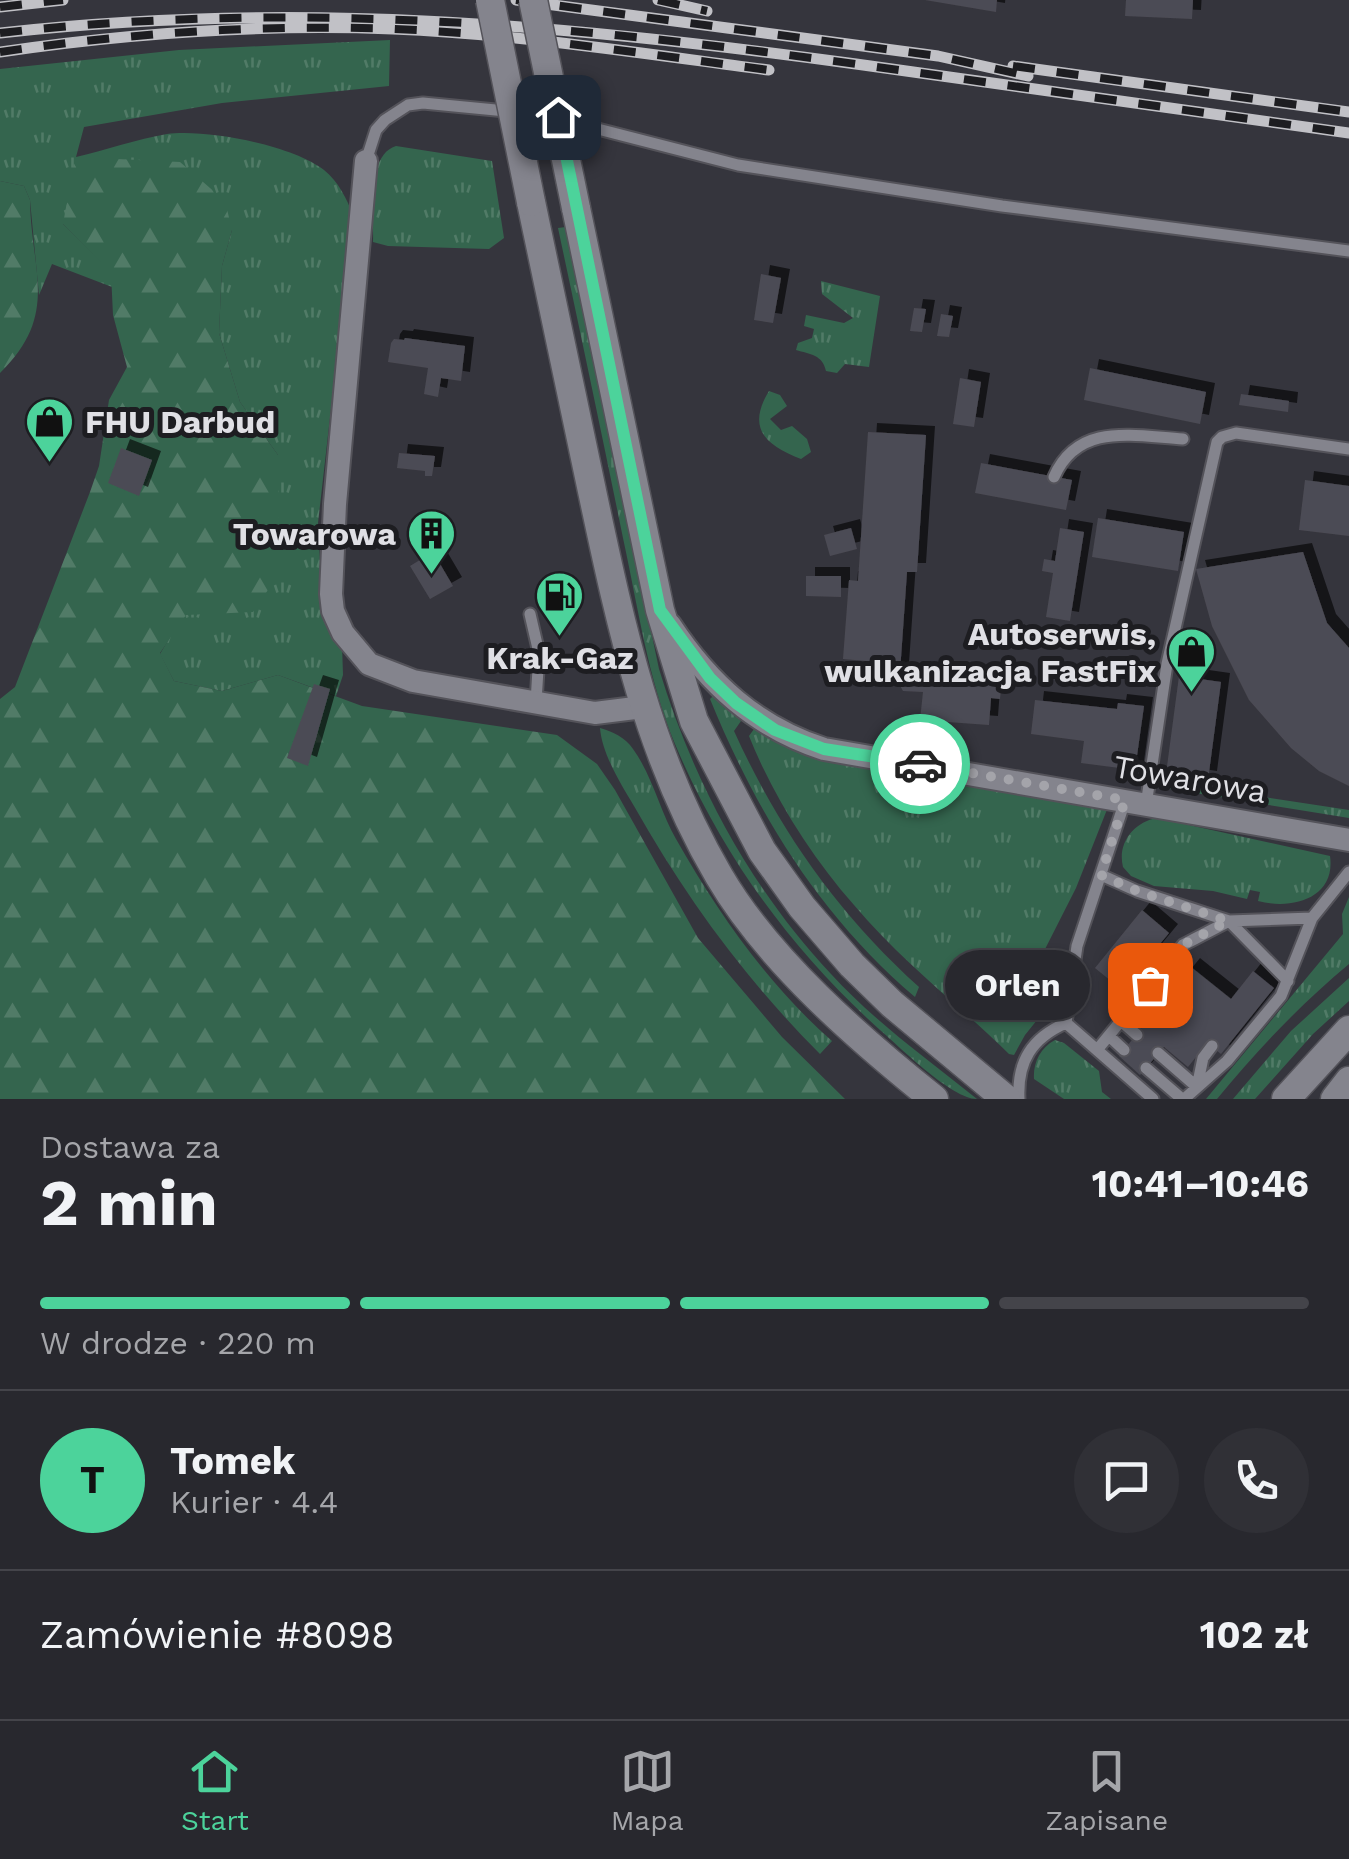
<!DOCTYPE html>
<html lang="pl">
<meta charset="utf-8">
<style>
:root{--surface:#28282e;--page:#303036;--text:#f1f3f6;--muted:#a5a6aa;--line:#44444a;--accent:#4cd39b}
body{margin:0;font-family:"Work Sans",sans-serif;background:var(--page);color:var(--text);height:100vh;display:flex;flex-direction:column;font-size:38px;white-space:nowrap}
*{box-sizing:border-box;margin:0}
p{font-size:32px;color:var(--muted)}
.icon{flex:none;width:55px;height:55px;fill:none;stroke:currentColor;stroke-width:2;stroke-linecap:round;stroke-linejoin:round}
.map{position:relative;height:1099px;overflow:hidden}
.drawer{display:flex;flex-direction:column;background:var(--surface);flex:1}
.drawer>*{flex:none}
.pin{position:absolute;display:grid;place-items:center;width:85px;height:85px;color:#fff;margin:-42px;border-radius:20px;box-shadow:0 5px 15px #0006}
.courier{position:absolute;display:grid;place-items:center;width:100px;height:100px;margin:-50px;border:8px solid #4cd39b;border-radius:50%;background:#fff;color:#222;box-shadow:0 2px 12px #0007}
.bubble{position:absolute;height:70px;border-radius:35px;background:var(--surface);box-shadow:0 2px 8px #0004,0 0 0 2px var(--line);font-size:32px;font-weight:700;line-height:70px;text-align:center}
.overview em{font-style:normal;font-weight:700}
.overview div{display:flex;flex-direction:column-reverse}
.overview{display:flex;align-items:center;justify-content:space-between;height:170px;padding:0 40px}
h1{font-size:65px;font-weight:700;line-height:75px}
.bar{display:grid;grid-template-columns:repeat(4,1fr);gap:15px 10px;align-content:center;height:120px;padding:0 40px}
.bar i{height:12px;border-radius:8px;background:var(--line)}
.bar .selected{background:var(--accent)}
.bar p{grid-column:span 4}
.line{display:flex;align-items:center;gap:25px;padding:0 40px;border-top:2px solid var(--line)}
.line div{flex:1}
.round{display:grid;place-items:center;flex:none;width:105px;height:105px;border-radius:52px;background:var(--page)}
.tabs{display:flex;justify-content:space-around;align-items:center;height:140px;border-top:2px solid var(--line);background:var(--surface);font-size:28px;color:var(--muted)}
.tabs a{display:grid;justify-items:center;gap:5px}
.tabs .selected{color:var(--accent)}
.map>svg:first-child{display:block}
.grass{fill:url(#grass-tufts)}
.forest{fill:url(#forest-firs)}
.building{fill:#4c4b54;filter:url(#shadow)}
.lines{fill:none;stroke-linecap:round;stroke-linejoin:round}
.service-casing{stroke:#54535a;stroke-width:15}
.minor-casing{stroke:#54535a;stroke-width:26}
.tertiary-casing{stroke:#54535a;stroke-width:31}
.service{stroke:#84848d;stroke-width:11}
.minor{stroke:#84848d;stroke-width:22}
.tertiary{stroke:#84848d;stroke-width:28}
.rail-casing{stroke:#c1c1c6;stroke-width:11}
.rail{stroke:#1d1d21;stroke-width:8;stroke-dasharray:22;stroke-linecap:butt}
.tertiary-bridge-casing{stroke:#54535a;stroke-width:31;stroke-linecap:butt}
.tertiary-bridge{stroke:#84848d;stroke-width:28}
.done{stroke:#a4a4aa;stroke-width:10;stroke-dasharray:0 18}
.route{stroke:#4cd39b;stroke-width:12}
.labels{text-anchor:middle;stroke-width:10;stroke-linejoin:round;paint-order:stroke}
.poi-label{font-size:32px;font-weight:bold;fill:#e0e0e5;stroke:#1d1d21;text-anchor:end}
.street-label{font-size:32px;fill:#e0e0e5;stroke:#1d1d21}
</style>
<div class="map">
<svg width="1349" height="1099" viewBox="0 0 1349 1099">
<defs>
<pattern id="grass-tufts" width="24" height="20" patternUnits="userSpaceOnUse" patternTransform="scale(2.5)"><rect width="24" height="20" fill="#34654e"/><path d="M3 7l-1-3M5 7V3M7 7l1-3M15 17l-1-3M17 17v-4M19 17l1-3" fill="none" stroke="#517b67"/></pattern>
<pattern id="forest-firs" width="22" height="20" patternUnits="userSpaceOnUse" patternTransform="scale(2.5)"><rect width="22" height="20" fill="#34654e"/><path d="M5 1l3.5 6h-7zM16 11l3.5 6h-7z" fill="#517b67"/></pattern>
<filter id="shadow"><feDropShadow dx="9" dy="-9" stdDeviation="0" flood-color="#0009"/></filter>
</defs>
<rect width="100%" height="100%" fill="#35353d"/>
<!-- grass -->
<path class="grass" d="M 390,40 L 389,86 L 222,103 L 84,127 L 76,157 C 106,150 137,139 167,134 C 207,129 292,145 324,170 C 338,181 347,199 353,215 L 318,523 L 322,599 L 342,645 L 343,675 L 336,696 L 278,675 L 222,691 L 174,681 L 160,654 L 278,455 L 240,402 L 219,333 L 222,266 L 232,230 L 63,224 L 112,273 L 112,287 L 52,264 L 39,295 L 30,200 L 24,186 L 0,181 L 0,69 L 179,50 Z
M 396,146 L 492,161 L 504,238 L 489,249 L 388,246 L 373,242 C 374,215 366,155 396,146 Z
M 566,227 L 659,669 C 693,781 750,888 831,974 C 874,1021 927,1059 977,1099 C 952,1099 901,1048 880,1030 C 791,950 721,854 675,744 C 648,679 638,607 623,538 C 602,435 580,331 558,228 Z
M 821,281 L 880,296 L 869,367 L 845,364 L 837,373 L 826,371 C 823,355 810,354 796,350 L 798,343 L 812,338 L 814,329 L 804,326 L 806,315 L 844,323 L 853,318 L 822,294 Z
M 769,391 L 780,395 L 787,406 L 770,419 L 781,430 L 792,426 L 807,439 L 811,452 L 801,459 C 766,445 746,429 769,391 Z
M 713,696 L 741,721 L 734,731 C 779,830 838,914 919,987 L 915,997 C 820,916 757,814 710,699 Z
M 600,728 C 613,732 625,737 633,749 C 652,775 660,811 676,839 C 718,913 768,985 832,1041 L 820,1054 C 746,980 686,898 634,806 C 621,784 602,754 600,728 Z
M 754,729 L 775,740 L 1108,807 L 1076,888 L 1041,957 L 1059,972 L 1062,989 L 1025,1035 L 1014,1055 L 1009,1054 C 958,1004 900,960 854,905 C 811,856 773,796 749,736 Z
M 1165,782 L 1349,810 L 1349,818 L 1164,788 Z
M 1157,818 L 1330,856 C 1336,899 1291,910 1258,901 L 1260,892 L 1250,890 L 1247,899 L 1213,891 L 1154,886 L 1131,876 L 1123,867 C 1117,843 1134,822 1157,818 Z
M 1349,897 L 1349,964 C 1300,1005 1257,1050 1217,1099 L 1206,1099 L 1343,934 L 1342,914 Z
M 1349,978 L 1349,1001 L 1313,1034 L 1255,1099 L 1233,1099 L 1291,1031 Z
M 1055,1040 L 1064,1043 L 1099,1071 L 1102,1092 L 1111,1099 L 1064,1099 L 1034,1079 C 1033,1063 1040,1048 1055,1040 Z"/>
<!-- forest -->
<path class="forest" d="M 75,157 L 180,162 L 225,201 L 232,230 L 222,266 L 219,333 L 240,402 L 278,455 L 279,553 L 272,584 L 253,612 L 186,615 L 160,653 L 174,681 L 222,691 L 278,675 L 362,706 L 557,735 L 597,764 L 615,790 L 698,938 L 782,1037 L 845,1099 L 0,1099 L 0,699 L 15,687 L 90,492 L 99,466 L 109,400 L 127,367 L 113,315 L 111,273 L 63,224 Z
M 0,181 L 24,186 L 30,200 C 31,272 60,314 0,373 Z"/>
<!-- building -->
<path class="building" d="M 925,0 L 997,0 L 996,12 Z
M 1126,0 L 1193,0 L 1192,19 L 1125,16 Z
M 761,274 L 781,278 L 773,323 L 754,320 Z
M 914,308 L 926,309 L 922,332 L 910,331 Z
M 941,314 L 953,316 L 949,337 L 937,336 Z
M 405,338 L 465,346 L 461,381 L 441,378 L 438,397 L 424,394 L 428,368 L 388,362 L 391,343 L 394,339 L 404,340 Z
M 1090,368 L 1206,392 L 1200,424 L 1084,400 Z
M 960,378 L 981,382 L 974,427 L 953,424 Z
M 1241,394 L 1289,401 L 1288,412 L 1239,405 Z
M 868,432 L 926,435 L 917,572 L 907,572 L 900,672 L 1002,678 L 1000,699 L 991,698 L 989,725 L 920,720 L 923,692 L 903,691 L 897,680 L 898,672 L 866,670 L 866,661 L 843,659 L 849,580 L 858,581 Z
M 121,448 L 152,460 L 139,496 L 108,483 Z
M 399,453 L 435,456 L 432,476 L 425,476 L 425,471 L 397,468 Z
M 981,463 L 1072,480 L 1066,510 L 975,493 Z
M 1305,480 L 1349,486 L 1349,536 L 1299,530 Z
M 1098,518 L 1184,532 L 1178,571 L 1092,557 Z
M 851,528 L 857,549 L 830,556 L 824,535 Z
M 1060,528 L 1084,532 L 1070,621 L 1046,617 L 1053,573 L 1042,571 L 1044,559 L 1055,561 Z
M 433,552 L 453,586 L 430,599 L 410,566 Z
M 1303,552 L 1327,623 L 1349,648 L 1349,786 L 1319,771 L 1291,748 L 1249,700 L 1212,626 L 1196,569 Z
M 806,576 L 841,576 L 841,597 L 806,596 Z
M 1179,676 L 1221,682 L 1208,780 L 1166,774 Z
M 314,684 L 330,689 L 308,766 L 287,758 Z
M 1035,700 L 1117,709 L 1118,703 L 1144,706 L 1135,770 L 1081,763 L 1084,741 L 1031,734 Z
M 1142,910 L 1169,933 L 1122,990 L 1095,968 Z
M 1191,967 L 1231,999 L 1253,971 L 1274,988 L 1221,1054 L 1207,1043 L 1188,1067 L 1164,1047 L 1140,1075 L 1119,1056 Z"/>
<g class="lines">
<defs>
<path id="service" d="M 366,161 L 376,130 L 385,120 L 408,105 L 423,103 L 506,111 L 590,127 L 738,165 L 1002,206 L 1349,251
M 1054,477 C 1078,422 1133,436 1183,439
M 530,614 L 539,653 L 536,702
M 1146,805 L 1167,664 L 1217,442 L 1222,437 L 1236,433 L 1349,449
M 1101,875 L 1137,891 L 1229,921 L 1288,981
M 1132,1007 L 1147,1020
M 1121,1021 L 1137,1035
M 1109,1036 L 1124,1050
M 1097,1050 L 1066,1023 L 1077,946 L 1125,801
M 1158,1053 L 1197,1087
M 1146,1068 L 1182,1099
M 1197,1087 L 1203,1058 L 1212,1046
M 1019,1099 C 1017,1061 1032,1038 1066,1023
M 1153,1099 L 1097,1050 L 1183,945 L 1229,921 L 1312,918
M 1184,1099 L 1227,1061 L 1281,996 L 1312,918 L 1349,872"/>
<path id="minor" d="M 366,161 L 335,504 L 331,594 L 333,611 L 343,633 L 369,664 L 413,681 L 595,713 L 643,707
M 670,625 C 709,684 756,727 824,749 L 1349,840"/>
<path id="tertiary" d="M 531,202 C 551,298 572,395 592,491 C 621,627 648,755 719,876 C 768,960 859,1039 934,1099
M 576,208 L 660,610 L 694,721 L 762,851 L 802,907 L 852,965 L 892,1004 L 1006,1099
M 1286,1099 L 1349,1030
M 1335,1099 L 1349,1081"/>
</defs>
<!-- service casing -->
<use href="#service" class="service-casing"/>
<!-- minor casing -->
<use href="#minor" class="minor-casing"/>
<!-- tertiary casing -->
<use href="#tertiary" class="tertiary-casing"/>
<!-- service -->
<use href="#service" class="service"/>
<!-- minor -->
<use href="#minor" class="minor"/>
<!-- tertiary -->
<use href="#tertiary" class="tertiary"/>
<defs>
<path id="rail" d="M 516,0 L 938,56 L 1028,76
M 658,0 L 707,11
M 0,7 L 63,0
M 0,33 C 295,0 564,24 856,64 C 1020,87 1185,110 1349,133
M 0,52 C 129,33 262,24 393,29 C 519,34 644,54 769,70
M 1013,66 L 1349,112"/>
</defs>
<!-- rail casing -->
<use href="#rail" class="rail-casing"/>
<!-- rail -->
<use href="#rail" class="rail"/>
<defs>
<path id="tertiary-bridge" d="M 490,0 L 531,202
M 533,0 L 576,208"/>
</defs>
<!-- tertiary-bridge casing -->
<use href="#tertiary-bridge" class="tertiary-bridge-casing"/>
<!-- tertiary-bridge -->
<use href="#tertiary-bridge" class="tertiary-bridge"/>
</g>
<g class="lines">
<!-- done -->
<path class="done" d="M 920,764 L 1125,800 L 1101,875 L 1137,891 L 1228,921 L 1183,945 L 1150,985"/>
<!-- route -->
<path class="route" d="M 558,117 L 660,610 L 710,678 L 736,703 L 775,730 L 824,749 L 920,764"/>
</g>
<!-- icons -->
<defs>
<symbol id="shop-pin" viewBox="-11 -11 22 30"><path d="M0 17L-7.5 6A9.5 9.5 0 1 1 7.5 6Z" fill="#4cd39b" stroke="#1d1d21"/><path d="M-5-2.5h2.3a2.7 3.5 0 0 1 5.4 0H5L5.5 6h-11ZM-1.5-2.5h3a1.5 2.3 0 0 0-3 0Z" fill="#111"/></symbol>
<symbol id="building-pin" viewBox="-11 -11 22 30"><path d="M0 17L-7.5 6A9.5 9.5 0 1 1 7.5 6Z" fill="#4cd39b" stroke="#1d1d21"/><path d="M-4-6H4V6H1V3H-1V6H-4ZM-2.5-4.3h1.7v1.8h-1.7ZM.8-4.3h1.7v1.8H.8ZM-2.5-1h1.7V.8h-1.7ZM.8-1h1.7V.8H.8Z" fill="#111"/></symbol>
<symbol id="fuel-pin" viewBox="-11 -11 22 30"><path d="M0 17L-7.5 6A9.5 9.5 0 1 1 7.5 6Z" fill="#4cd39b" stroke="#1d1d21"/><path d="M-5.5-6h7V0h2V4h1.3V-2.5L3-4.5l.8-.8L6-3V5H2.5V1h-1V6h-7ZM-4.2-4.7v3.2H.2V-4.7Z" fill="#111"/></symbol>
</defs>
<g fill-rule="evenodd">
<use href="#shop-pin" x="22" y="394" width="55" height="75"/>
<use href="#building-pin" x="404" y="506" width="55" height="75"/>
<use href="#fuel-pin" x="532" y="568" width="55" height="75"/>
<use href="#shop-pin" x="1164" y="624" width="55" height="75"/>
</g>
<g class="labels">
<!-- poi labels -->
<g class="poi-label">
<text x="85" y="433" text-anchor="start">FHU Darbud</text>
<text x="396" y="545">Towarowa</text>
<text x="1156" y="645">Autoserwis,<tspan x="1156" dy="37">wulkanizacja FastFix</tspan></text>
<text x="560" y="669" text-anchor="middle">Krak-Gaz</text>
</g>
<!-- street labels -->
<g class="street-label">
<text transform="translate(1190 779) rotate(10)" y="11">Towarowa</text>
</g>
</g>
</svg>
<div class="pin" style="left:1150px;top:985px;background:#ea580c"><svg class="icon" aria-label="bag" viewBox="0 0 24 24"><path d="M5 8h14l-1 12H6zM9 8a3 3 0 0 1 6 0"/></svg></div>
<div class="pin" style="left:558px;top:117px;background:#1f2937"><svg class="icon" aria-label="home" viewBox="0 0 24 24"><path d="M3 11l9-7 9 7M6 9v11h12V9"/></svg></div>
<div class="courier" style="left:920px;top:764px"><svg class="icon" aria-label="car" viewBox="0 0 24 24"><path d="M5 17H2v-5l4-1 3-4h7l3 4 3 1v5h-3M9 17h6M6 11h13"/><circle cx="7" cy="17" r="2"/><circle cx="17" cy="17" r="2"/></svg></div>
<div class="bubble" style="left:945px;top:950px;width:145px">Orlen</div>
</div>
<section class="drawer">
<div class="overview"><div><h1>2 min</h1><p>Dostawa za</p></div><em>10:41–10:46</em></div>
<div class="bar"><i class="selected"></i><i class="selected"></i><i class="selected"></i><i></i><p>W drodze · 220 m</p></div>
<div class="line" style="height:180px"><b class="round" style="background:var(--accent);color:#111">T</b><div><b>Tomek</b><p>Kurier · 4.4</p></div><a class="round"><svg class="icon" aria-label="chat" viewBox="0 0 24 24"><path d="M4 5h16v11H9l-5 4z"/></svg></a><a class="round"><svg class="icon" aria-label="phone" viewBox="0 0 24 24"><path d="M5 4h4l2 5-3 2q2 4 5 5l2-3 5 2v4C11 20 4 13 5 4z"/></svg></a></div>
<div class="line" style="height:130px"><div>Zamówienie #8098</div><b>102 zł</b></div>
</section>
<nav class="tabs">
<a class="selected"><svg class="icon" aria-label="home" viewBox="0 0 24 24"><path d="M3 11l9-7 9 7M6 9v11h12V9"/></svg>Start</a>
<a><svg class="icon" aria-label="map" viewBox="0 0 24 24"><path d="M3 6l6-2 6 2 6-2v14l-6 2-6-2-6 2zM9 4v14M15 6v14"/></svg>Mapa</a>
<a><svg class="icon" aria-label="saved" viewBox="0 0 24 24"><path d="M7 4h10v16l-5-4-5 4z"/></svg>Zapisane</a>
</nav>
